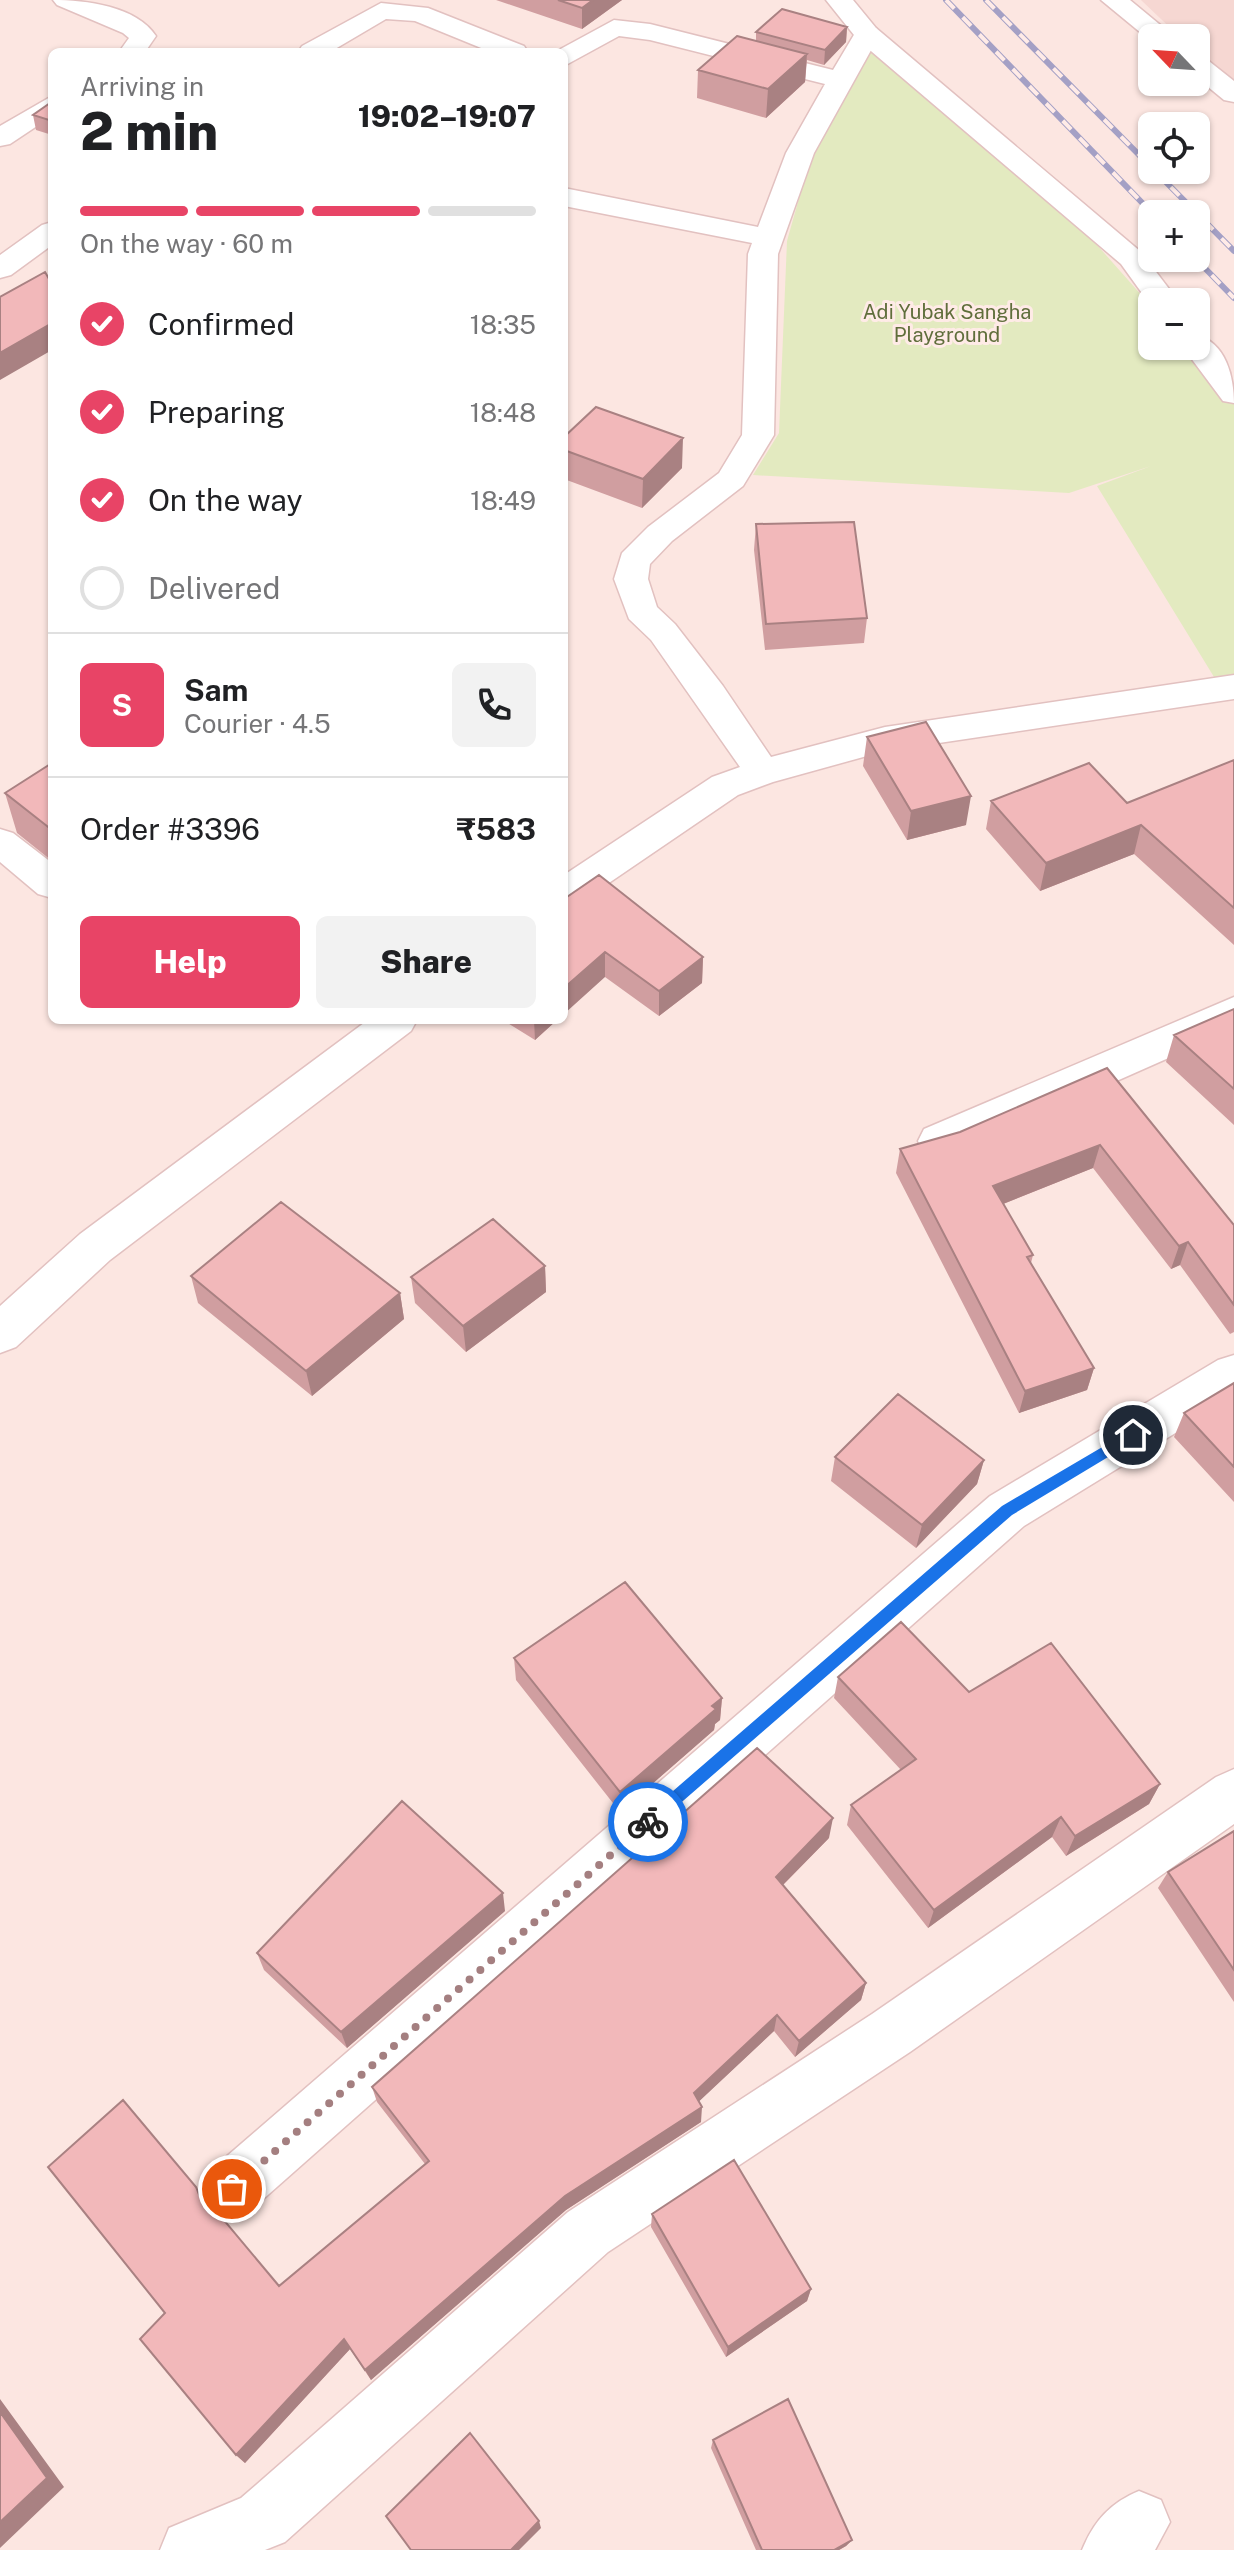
<!DOCTYPE html>
<meta charset="utf-8">
<style>
:root{--surface:#fff;--page:#f2f2f2;--text:#202124;--muted:#757577;--line:#e0e0e0;--accent:#e84466}
body{margin:0;font-family:"Public Sans",sans-serif;background:var(--page);color:var(--text);height:100vh;display:flex;flex-direction:column;font-size:30px;white-space:nowrap}
*{box-sizing:border-box;margin:0}
p{font-size:26px;color:var(--muted)}
.icon{flex:none;width:44px;height:44px;fill:none;stroke:currentColor;stroke-width:2;stroke-linecap:round;stroke-linejoin:round}
.map{position:relative;flex:1;overflow:hidden}
.drawer{position:absolute;left:48px;top:48px;width:520px;height:976px;display:flex;flex-direction:column;background:var(--surface);border-radius:12px;box-shadow:0 2px 6px #0004}
.drawer>*{flex:none}
.needle{width:52px;rotate:295deg}
.buttons{position:absolute;left:1138px;top:24px;display:grid;gap:16px}
.buttons a{display:grid;place-items:center;width:72px;height:72px;border-radius:12px;background:var(--surface);box-shadow:0 2px 6px #0004;font-size:40px}
.pin{position:absolute;display:grid;place-items:center;width:68px;height:68px;color:#fff;margin:-34px;border:4px solid #fff;border-radius:50%;box-shadow:0 2px 8px #0007}
.courier{position:absolute;display:grid;place-items:center;width:80px;height:80px;margin:-40px;border:6px solid #1a73e8;border-radius:50%;background:#fff;color:#222;box-shadow:0 2px 10px #0007}
.head em{font-style:normal;font-weight:800}
.head div{display:flex;flex-direction:column-reverse}
.head{display:flex;align-items:center;justify-content:space-between;height:136px;padding:0 32px}
h1{font-size:52px;font-weight:800;line-height:60px}
.bar{display:grid;grid-template-columns:repeat(4,1fr);gap:12px 8px;align-content:center;height:96px;padding:0 32px}
.bar i{height:10px;border-radius:6px;background:var(--line)}
.bar .selected{background:var(--accent)}
.bar p{grid-column:span 4}
.line{display:flex;align-items:center;gap:20px;padding:0 32px;border-top:2px solid var(--line)}
.line div{flex:1}
.round{display:grid;place-items:center;flex:none;width:84px;height:84px;border-radius:12px;background:var(--page)}
ol{padding:0 32px;list-style:none}
li{display:flex;align-items:center;gap:24px;height:88px}
li p{margin-inline-start:auto}
li .icon{padding:8px;border-radius:50%;background:var(--accent);color:#fff;stroke-width:4}
li:last-child{color:var(--muted)}
li i{width:44px;height:44px;border:4px solid var(--line);border-radius:50%}
.button{display:flex;gap:16px;margin-top:auto;padding:16px 32px}
.button a{flex:1;height:92px;border-radius:12px;background:var(--accent);color:#fff;font-size:32px;font-weight:800;line-height:92px;text-align:center}
.button a+a{background:var(--page);color:var(--text)}
.map>svg:first-child{display:block}
.residential{fill:#f6d7d2}
.green{fill:#e3eac0}
.lines{fill:none;stroke-linecap:round;stroke-linejoin:round}
.minor-casing{stroke:#e2c1c0;stroke-width:3}
.tertiary-casing{stroke:#e2c1c0;stroke-width:3}
.minor{fill:#fff;fill-rule:evenodd}
.tertiary{fill:#fff;fill-rule:evenodd}
.rail-casing{stroke:#a4a0c5;stroke-width:6}
.rail{stroke:#ffebe7;stroke-width:4;stroke-dasharray:12;stroke-linecap:butt}
.wall{fill:#d09ea0}
.shaded-wall{fill:#a98182}
.building{fill:#f2b8ba;stroke:#a98182;stroke-width:2}
.route{fill:#1a73e8}
.done{stroke:#a47f80;stroke-width:8;stroke-dasharray:0 14.4}
.labels{text-anchor:middle;stroke-width:6;stroke-linejoin:round;paint-order:stroke}
.far-park-label{font-size:20px;fill:#606e3b;stroke:#ffebe7}
</style>
<div class="map">
<svg width="1234" height="2550" viewBox="0 0 1234 2550">
<rect width="100%" height="100%" fill="#fce6e1"/>
<!-- residential -->
<path class="residential" d="M 1141,0 L 1234,0 L 1234,88 L 1196,52 L 1196,38 L 1181,38 Z"/>
<!-- green -->
<path class="green" d="M 868,45 L 1074,219 L 1152,307 L 1152,346 L 1187,346 L 1234,400 L 1234,687 L 1222,690 L 1097,486 L 1151,466 L 1069,493 L 753,475 L 779,433 L 787,241 L 812,152 Z"/>
<g class="lines">
<defs>
<path id="minor" d="M 53,0 C 86,0 136,6 156,36 L 145,52 L 119,52 L 129,38 L 123,33 L 57,5 Z
M 381,3 L 428,8 L 524,46 L 528,52 L 491,52 L 415,21 L 386,19 L 330,52 L 298,52 L 302,46 Z
M 614,20 L 650,24 L 833,70 L 858,28 L 876,28 L 880,34 L 814,153 L 778,254 L 774,435 L 743,486 L 672,541 L 650,564 L 648,579 L 657,607 L 675,624 L 723,686 L 771,757 L 885,727 L 1234,675 L 1234,699 L 885,751 L 773,782 L 738,795 L 578,904 L 564,908 L 564,875 L 712,777 L 740,767 L 651,640 L 629,619 L 614,579 L 622,553 L 648,527 L 719,473 L 742,435 L 748,254 L 752,243 L 564,206 L 564,188 L 758,227 L 786,153 L 825,84 L 650,40 L 619,36 L 564,66 L 564,52 L 555,52 Z
M 52,96 L 52,116 L 10,144 L 0,146 L 0,126 Z
M 52,222 L 52,245 L 11,275 L 0,278 L 0,255 L 42,225 Z
M 0,829 L 13,833 L 52,863 L 52,898 L 38,894 L 0,862 Z
M 1234,997 L 1234,1029 L 954,1153 L 939,1157 L 924,1153 L 918,1141 L 924,1129 Z
M 368,1020 L 417,1020 L 411,1031 L 110,1260 L 16,1347 L 0,1353 L 0,1306 L 80,1234 Z
M 1234,1355 L 1234,1397 L 1024,1526 L 252,2209 L 232,2217 L 212,2209 L 204,2189 L 212,2169 L 990,1496 L 1218,1360 Z
M 1234,1769 L 1234,1824 L 910,2052 L 608,2252 L 285,2542 L 265,2550 L 160,2550 L 169,2528 L 241,2498 L 568,2212 L 872,2014 L 1216,1777 Z
M 1139,2491 L 1161,2500 L 1170,2522 L 1155,2550 L 1082,2550 C 1094,2521 1110,2503 1139,2491 Z"/>
<path id="tertiary" d="M 826,0 L 853,0 L 876,28 L 1141,252 L 1179,302 L 1152,302 L 1152,307 L 1121,264 L 858,40 Z
M 1101,0 L 1130,0 L 1176,38 L 1152,38 L 1152,42 Z
M 1196,56 L 1205,58 L 1234,81 L 1234,102 L 1224,100 L 1196,77 Z
M 1196,335 C 1226,342 1234,377 1234,403 L 1223,401 L 1182,346 L 1196,346 Z"/>
</defs>
<!-- minor casing -->
<use href="#minor" class="minor-casing"/>
<!-- tertiary casing -->
<use href="#tertiary" class="tertiary-casing"/>
<!-- minor -->
<use href="#minor" class="minor"/>
<!-- tertiary -->
<use href="#tertiary" class="tertiary"/>
<defs>
<path id="rail" d="M 946,0 L 1153,214
M 986,0 L 1152,168
M 1154,170 L 1234,251
M 1195,258 L 1234,298"/>
</defs>
<!-- rail casing -->
<use href="#rail" class="rail-casing"/>
<!-- rail -->
<use href="#rail" class="rail"/>
</g>
<!-- wall -->
<path class="wall" d="M 496,0 L 622,0 L 582,29 Z
M 847,27 L 846,42 L 824,65 L 807,60 L 805,82 L 766,118 L 697,98 L 698,70 L 756,41 L 756,32 Z
M 52,95 L 52,135 L 36,130 L 33,115 L 50,103 Z
M 564,437 L 682,468 L 642,508 L 564,479 Z
M 756,524 L 867,618 L 864,643 L 765,650 L 754,550 Z
M 867,737 L 966,825 L 907,840 L 863,766 Z
M 1234,760 L 1234,945 L 1134,854 L 1040,891 L 986,829 L 991,801 L 1127,803 Z
M 52,763 L 52,861 L 17,833 L 5,793 Z
M 564,899 L 703,957 L 702,983 L 659,1016 L 605,977 Z
M 1234,1009 L 1234,1125 L 1166,1062 L 1174,1035 Z
M 503,1020 L 557,1020 L 535,1040 Z
M 1107,1068 L 1234,1225 L 1234,1332 L 1230,1334 L 1180,1265 L 1171,1269 L 1093,1168 L 1003,1204 L 1033,1255 L 1031,1263 L 1094,1368 L 1087,1390 L 1019,1413 L 896,1173 L 900,1149 L 960,1132 Z
M 545,1266 L 546,1292 L 466,1352 L 415,1303 L 411,1277 Z
M 191,1276 L 400,1293 L 404,1319 L 312,1396 L 198,1303 Z
M 1234,1383 L 1234,1502 L 1174,1437 L 1184,1413 Z
M 835,1457 L 984,1460 L 977,1484 L 916,1548 L 831,1481 Z
M 514,1658 L 722,1698 L 720,1720 L 715,1724 L 714,1730 L 620,1812 L 516,1680 Z
M 838,1677 L 969,1692 L 1160,1784 L 1149,1804 L 1066,1856 L 1052,1837 L 928,1928 L 847,1825 L 851,1805 L 901,1770 L 834,1698 Z
M 1234,1831 L 1234,2002 L 1158,1888 L 1168,1872 Z
M 829,1838 L 783,1885 L 866,1983 L 861,2000 L 795,2057 L 774,2031 L 699,2101 L 701,2122 L 566,2210 L 371,2380 L 350,2349 L 245,2463 L 236,2455 L 165,2313 L 205,2199 L 279,2286 L 425,2164 L 377,2102 L 372,2087 Z
M 505,1911 L 347,2048 L 264,1970 L 257,1953 Z
M 652,2214 L 811,2289 L 807,2301 L 726,2357 L 651,2227 Z
M 713,2440 L 852,2540 L 846,2546 L 839,2550 L 756,2550 L 711,2448 Z"/>
<!-- shaded-wall -->
<path class="shaded-wall" d="M 593,0 L 622,0 L 582,29 L 582,8 Z
M 847,27 L 846,42 L 824,65 L 825,50 Z
M 807,54 L 805,82 L 766,118 L 768,89 Z
M 52,323 L 52,350 L 0,380 L 0,353 Z
M 683,438 L 682,468 L 642,508 L 643,479 Z
M 971,796 L 966,825 L 907,840 L 911,811 Z
M 1141,825 L 1134,854 L 1040,891 L 1046,863 Z
M 605,952 L 605,977 L 564,1014 L 564,988 Z
M 703,957 L 702,983 L 659,1016 L 659,991 Z
M 534,1020 L 557,1020 L 535,1040 Z
M 1100,1145 L 1093,1168 L 988,1210 L 993,1186 Z
M 1188,1242 L 1180,1265 L 1171,1269 L 1179,1246 Z
M 545,1266 L 546,1292 L 466,1352 L 463,1326 Z
M 400,1293 L 404,1319 L 312,1396 L 306,1371 Z
M 1094,1368 L 1087,1390 L 1019,1413 L 1025,1391 Z
M 984,1460 L 977,1484 L 916,1548 L 922,1525 Z
M 722,1698 L 720,1720 L 715,1724 L 714,1730 L 620,1812 L 620,1792 L 712,1706 Z
M 1160,1784 L 1149,1804 L 1066,1856 L 1075,1836 Z
M 1061,1817 L 1052,1837 L 928,1928 L 934,1910 Z
M 833,1818 L 829,1838 L 773,1895 L 776,1877 Z
M 503,1893 L 505,1911 L 347,2048 L 341,2032 Z
M 866,1983 L 861,2000 L 795,2057 L 799,2041 Z
M 777,2015 L 774,2031 L 692,2108 L 694,2093 Z
M 702,2107 L 701,2122 L 566,2210 L 371,2380 L 365,2370 L 565,2196 Z
M 811,2289 L 807,2301 L 726,2357 L 728,2347 Z
M 344,2339 L 350,2349 L 245,2463 L 236,2455 Z
M 0,2399 L 64,2487 L 0,2548 Z
M 539,2521 L 541,2528 L 519,2550 L 511,2550 Z
M 852,2540 L 846,2546 L 839,2550 L 834,2550 Z"/>
<!-- building -->
<path class="building" d="M 558,0 L 593,0 L 582,8 Z
M 782,9 L 847,27 L 825,50 L 756,32 Z
M 737,36 L 807,54 L 768,89 L 698,70 Z
M 52,95 L 52,121 L 33,115 L 50,103 Z
M 45,272 L 52,284 L 52,323 L 0,353 L 0,297 Z
M 596,407 L 683,438 L 643,479 L 564,450 L 564,437 Z
M 854,522 L 867,618 L 766,624 L 756,524 Z
M 926,722 L 971,796 L 911,811 L 867,737 Z
M 1234,760 L 1234,908 L 1141,825 L 1046,863 L 991,801 L 1089,763 L 1127,803 Z
M 52,763 L 52,830 L 5,793 Z
M 599,875 L 703,957 L 659,991 L 605,952 L 564,988 L 564,899 Z
M 1234,1009 L 1234,1089 L 1174,1035 Z
M 1107,1068 L 1234,1225 L 1234,1305 L 1188,1242 L 1179,1246 L 1100,1145 L 993,1186 L 1033,1255 L 1027,1257 L 1094,1368 L 1025,1391 L 900,1149 L 960,1132 Z
M 281,1202 L 400,1293 L 306,1371 L 191,1276 Z
M 493,1219 L 545,1266 L 463,1326 L 411,1277 Z
M 1234,1383 L 1234,1467 L 1184,1413 Z
M 898,1394 L 984,1460 L 922,1525 L 835,1457 Z
M 625,1582 L 722,1698 L 712,1706 L 716,1709 L 620,1792 L 514,1658 Z
M 901,1622 L 969,1692 L 1051,1643 L 1160,1784 L 1075,1836 L 1061,1817 L 934,1910 L 851,1805 L 916,1759 L 838,1677 Z
M 757,1748 L 833,1818 L 776,1877 L 866,1983 L 799,2041 L 777,2015 L 694,2093 L 702,2107 L 565,2196 L 365,2370 L 344,2339 L 236,2455 L 140,2339 L 165,2313 L 48,2167 L 123,2100 L 196,2187 L 200,2197 L 208,2201 L 279,2286 L 429,2161 L 372,2087 Z
M 402,1801 L 503,1893 L 341,2032 L 257,1953 Z
M 1234,1831 L 1234,1970 L 1168,1872 Z
M 734,2160 L 811,2289 L 728,2347 L 652,2214 Z
M 788,2399 L 852,2540 L 834,2550 L 762,2550 L 713,2440 Z
M 0,2412 L 47,2478 L 0,2522 Z
M 470,2433 L 539,2521 L 511,2550 L 411,2550 L 386,2516 Z"/>
<!-- route -->
<path class="route" d="M 1133,1429 L 1138,1431 L 1138,1439 L 1012,1515 L 653,1827 L 643,1827 L 643,1817 L 1002,1506 Z"/>
<g class="lines">
<!-- done -->
<path class="done" d="M 232,2189 L 648,1822"/>
</g>
<g class="labels">
<!-- far-park labels -->
<g class="far-park-label">
<text x="947" y="319">Adi Yubak Sangha<tspan x="947" dy="23">Playground</tspan></text>
</g>
</g>
</svg>
<div class="buttons">
<a><svg class="needle" viewBox="-14 -14 28 28"><path d="M0-13l5 13h-10z" fill="#e53935"/><path d="M0 13l5-13h-10z" fill="#757577"/></svg></a>
<a><svg class="icon" aria-label="locate" viewBox="0 0 24 24"><circle cx="12" cy="12" r="6"/><path d="M12 2v4M12 18v4M2 12h4M18 12h4"/></svg></a>
<a>+</a>
<a>−</a>
</div>
<div class="pin" style="left:232px;top:2189px;background:#ea580c"><svg class="icon" aria-label="bag" viewBox="0 0 24 24"><path d="M5 8h14l-1 12H6zM9 8a3 3 0 0 1 6 0"/></svg></div>
<div class="pin" style="left:1133px;top:1435px;background:#1f2937"><svg class="icon" aria-label="home" viewBox="0 0 24 24"><path d="M3 11l9-7 9 7M6 9v11h12V9"/></svg></div>
<div class="courier" style="left:648px;top:1822px"><svg class="icon" aria-label="bike" viewBox="0 0 24 24"><circle cx="6" cy="16" r="4"/><circle cx="18" cy="16" r="4"/><path d="M6 16l4-8h5l3 8M10 8l3 8H6M13 5h3"/></svg></div>
<section class="drawer">
<div class="head"><div><h1>2 min</h1><p>Arriving in</p></div><em>19:02–19:07</em></div>
<div class="bar"><i class="selected"></i><i class="selected"></i><i class="selected"></i><i></i><p>On the way · 60 m</p></div>
<ol>
<li><svg class="icon" aria-label="check" viewBox="0 0 24 24"><path d="M5 12l5 5 9-10"/></svg>Confirmed<p>18:35</p></li>
<li><svg class="icon" aria-label="check" viewBox="0 0 24 24"><path d="M5 12l5 5 9-10"/></svg>Preparing<p>18:48</p></li>
<li><svg class="icon" aria-label="check" viewBox="0 0 24 24"><path d="M5 12l5 5 9-10"/></svg>On the way<p>18:49</p></li>
<li><i></i>Delivered</li>
</ol>
<div class="line" style="height:144px"><b class="round" style="background:var(--accent);color:#fff">S</b><div><b>Sam</b><p>Courier · 4.5</p></div><a class="round"><svg class="icon" aria-label="phone" viewBox="0 0 24 24"><path d="M5 4h4l2 5-3 2q2 4 5 5l2-3 5 2v4C11 20 4 13 5 4z"/></svg></a></div>
<div class="line" style="height:104px"><div>Order #3396</div><b>₹583</b></div>
<div class="button"><a>Help</a><a>Share</a></div>
</section>
</div>
